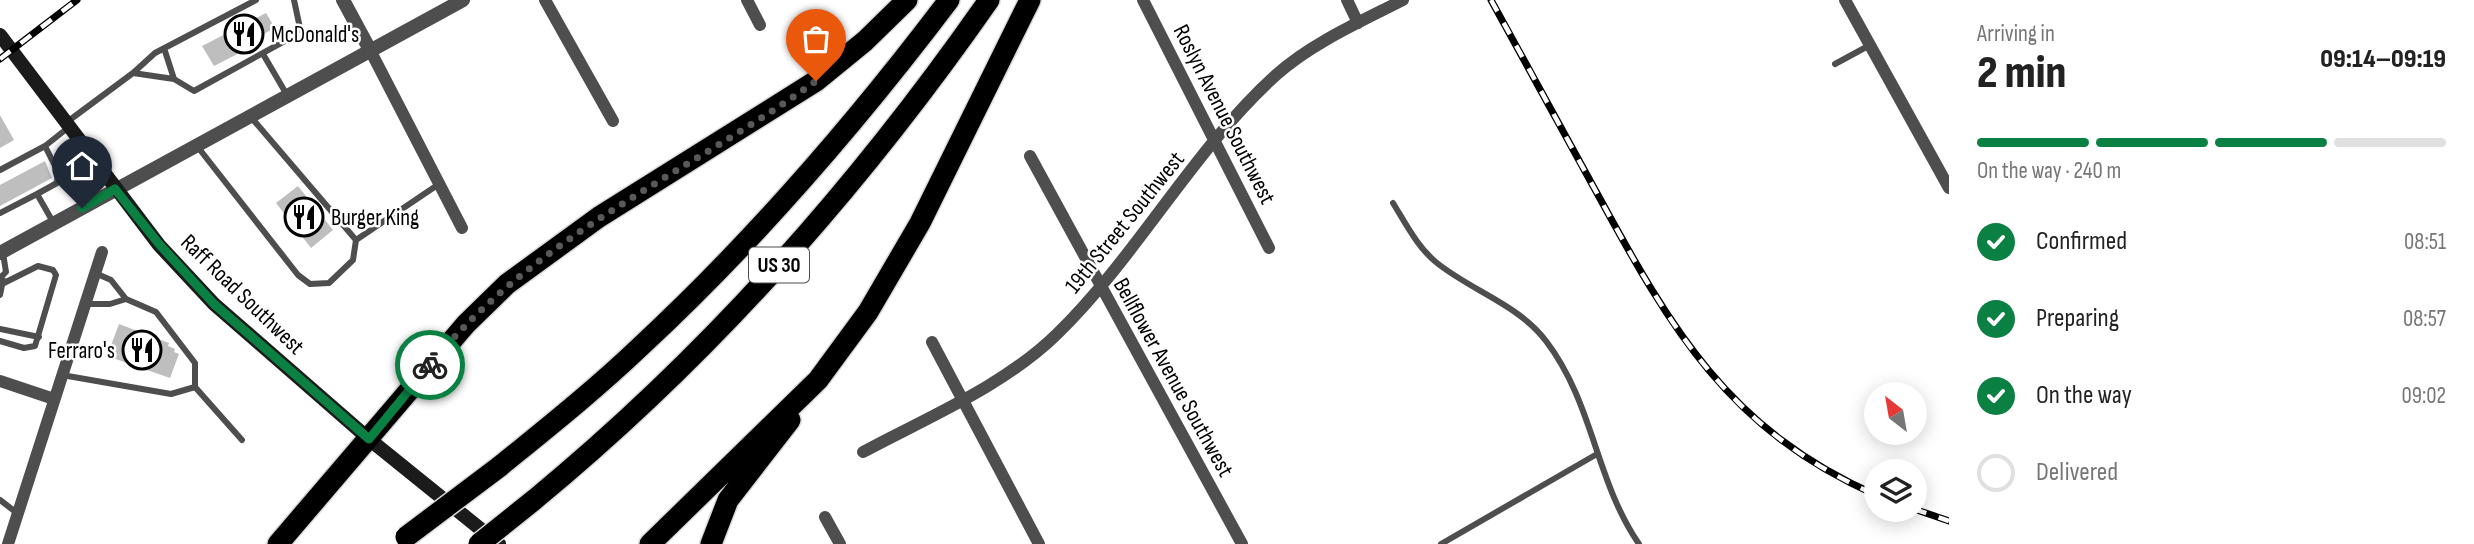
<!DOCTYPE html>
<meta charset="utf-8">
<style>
:root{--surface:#fff;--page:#f6f6f6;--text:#222;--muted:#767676;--line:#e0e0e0;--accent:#0b8043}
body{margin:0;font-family:"Sofia Sans Condensed",sans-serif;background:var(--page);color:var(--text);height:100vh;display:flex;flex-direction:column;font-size:26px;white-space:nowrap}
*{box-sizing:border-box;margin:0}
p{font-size:23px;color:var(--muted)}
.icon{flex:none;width:38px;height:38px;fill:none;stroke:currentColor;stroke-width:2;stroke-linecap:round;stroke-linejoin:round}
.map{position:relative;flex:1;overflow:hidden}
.panel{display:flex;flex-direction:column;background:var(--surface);width:525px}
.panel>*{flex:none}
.needle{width:46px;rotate:329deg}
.buttons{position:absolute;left:1864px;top:382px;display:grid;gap:14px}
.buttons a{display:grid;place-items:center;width:63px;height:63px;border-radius:50%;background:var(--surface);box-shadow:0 4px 18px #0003;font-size:35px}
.pin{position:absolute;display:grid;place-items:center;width:60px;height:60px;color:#fff;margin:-72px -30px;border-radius:50% 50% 50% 0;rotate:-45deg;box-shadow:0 0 7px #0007}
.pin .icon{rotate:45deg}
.courier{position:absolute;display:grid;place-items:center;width:70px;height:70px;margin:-35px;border:5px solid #0b8043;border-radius:50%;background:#fff;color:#222;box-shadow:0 2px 9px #0007}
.head em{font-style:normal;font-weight:800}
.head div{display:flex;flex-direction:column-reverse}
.head{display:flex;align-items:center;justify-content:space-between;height:119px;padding:0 28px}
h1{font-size:46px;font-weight:800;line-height:52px}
.bar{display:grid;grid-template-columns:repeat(4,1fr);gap:10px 7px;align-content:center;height:84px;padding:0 28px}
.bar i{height:9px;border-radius:5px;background:var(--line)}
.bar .current{background:var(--accent)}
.bar p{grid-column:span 4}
ol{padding:0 28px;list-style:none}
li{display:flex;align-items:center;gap:21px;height:77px}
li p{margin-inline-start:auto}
li .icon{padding:7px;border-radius:50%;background:var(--accent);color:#fff;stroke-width:4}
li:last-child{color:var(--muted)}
li i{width:38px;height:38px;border:4px solid var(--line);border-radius:50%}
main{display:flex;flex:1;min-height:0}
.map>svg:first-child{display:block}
.building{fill:#bebebe}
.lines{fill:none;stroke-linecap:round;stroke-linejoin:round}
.motorway-casing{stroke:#dbdbdb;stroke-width:24}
.service{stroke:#4e4e4e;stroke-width:6}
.minor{stroke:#4e4e4e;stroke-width:12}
.tertiary{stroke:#4e4e4e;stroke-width:14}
.secondary{stroke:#1b1b1b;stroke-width:14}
.motorway{stroke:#000;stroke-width:21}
.rail-casing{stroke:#000;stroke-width:7}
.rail{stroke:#fff;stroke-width:4.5;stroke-dasharray:13;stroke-linecap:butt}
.motorway-bridge-casing{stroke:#dbdbdb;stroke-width:24;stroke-linecap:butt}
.motorway-bridge{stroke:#000;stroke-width:21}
.done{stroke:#595959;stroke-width:7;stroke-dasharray:0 12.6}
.route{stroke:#0b8043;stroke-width:9}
.labels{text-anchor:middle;stroke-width:5;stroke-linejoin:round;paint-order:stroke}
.shield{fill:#fff;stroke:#4c4c4c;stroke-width:2}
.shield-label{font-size:21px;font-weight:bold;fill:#000}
.poi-label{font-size:23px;fill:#000;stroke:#fff;text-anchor:start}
.street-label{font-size:23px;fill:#000;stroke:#fff}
</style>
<main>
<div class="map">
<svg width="1949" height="544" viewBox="0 0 1949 544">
<rect width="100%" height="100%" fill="#fff"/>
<!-- building -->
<path class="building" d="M 266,13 L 275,28 L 252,40 L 255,45 L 214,66 L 202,46 Z
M 0,115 L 14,140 L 0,148 Z
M 45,161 L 52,178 L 0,206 L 0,185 Z
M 298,186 L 333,230 L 311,248 L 276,203 Z
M 119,324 L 169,343 L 168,346 L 175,349 L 174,352 L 179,354 L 170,378 L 107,356 Z"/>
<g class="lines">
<defs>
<path id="motorway" d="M 499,467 C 547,428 596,389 641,346 C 754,241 856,123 949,0
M 534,500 C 709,356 860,185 989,0
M 278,544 L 466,324 L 507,284 L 599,217 L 816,81 L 865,41 L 907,0
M 650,544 L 818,380 L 868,312 L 920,223 L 1030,0
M 711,544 L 728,500 L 790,420"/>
</defs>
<!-- motorway casing -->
<use href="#motorway" class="motorway-casing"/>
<!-- service -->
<path class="service" d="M 256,0 L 155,53 L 133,73 L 174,79 L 194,91 L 292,37 L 300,28 L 294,0
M 164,48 L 174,79
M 263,54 L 287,95
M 1835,64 L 1870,45
M 67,122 L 133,73
M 197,146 L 298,275 L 310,284 L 329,283 L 353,260 L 356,240 L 250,116
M 0,170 L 45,146 L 69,127
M 37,194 L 57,183 L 58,172 L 45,146
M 1393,203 C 1406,224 1418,248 1437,263 C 1472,291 1519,305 1546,341 C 1594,404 1595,480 1639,544
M 0,213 L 37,194 L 53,222
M 356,240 L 439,184
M 95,273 L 111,280 L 126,299
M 0,278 L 6,272 L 3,253
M 0,295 L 3,280
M 0,329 L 39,337
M 0,341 L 24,348 L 35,346 L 56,275 L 53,270 L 38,266 L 4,283
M 62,375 L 171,394 L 195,387 L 195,363 L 156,312 L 126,299 L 110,304 L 85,304
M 195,387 L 242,440
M 0,500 L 17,513
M 1441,544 L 1597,454"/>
<!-- minor -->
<path class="minor" d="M 545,0 L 613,121
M 747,0 L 760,25
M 1143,0 L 1269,248
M 1347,0 L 1358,23
M 1845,0 L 1949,188
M 370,50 L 462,228
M 1030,156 L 1242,544
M 932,342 L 1039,544
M 0,381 L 54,399
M 863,452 C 928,417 1004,386 1057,334 C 1138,255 1192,151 1276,75 C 1312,43 1360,22 1403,0
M 825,517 L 840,544
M 8,544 L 102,252"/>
<!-- tertiary -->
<path class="tertiary" d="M 343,0 L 370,50
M 0,253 L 463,0"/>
<!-- secondary -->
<path class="secondary" d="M 0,35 L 159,245 L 214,304 L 369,439 L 499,544"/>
<!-- motorway -->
<use href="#motorway" class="motorway"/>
<defs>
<path id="rail" d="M 1491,0 C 1527,65 1562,130 1598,195 C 1671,329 1729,430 1876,495
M 0,59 L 77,0
M 1914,509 L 1949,521"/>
</defs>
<!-- rail casing -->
<use href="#rail" class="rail-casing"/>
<!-- rail -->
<use href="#rail" class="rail"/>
<defs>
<path id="motorway-bridge" d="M 406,537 L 499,467
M 479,544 L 534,500"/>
</defs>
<!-- motorway-bridge casing -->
<use href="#motorway-bridge" class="motorway-bridge-casing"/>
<!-- motorway-bridge -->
<use href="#motorway-bridge" class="motorway-bridge"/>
</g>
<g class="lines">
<!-- done -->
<path class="done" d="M 430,365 C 537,234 682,177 816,81"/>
<!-- route -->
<path class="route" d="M 82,208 L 115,189 L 159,244 L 214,304 L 369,439 L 430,365"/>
</g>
<!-- icons -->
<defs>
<symbol id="restaurant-ring" viewBox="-11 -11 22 22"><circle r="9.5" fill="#fff" stroke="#000" stroke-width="1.5"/><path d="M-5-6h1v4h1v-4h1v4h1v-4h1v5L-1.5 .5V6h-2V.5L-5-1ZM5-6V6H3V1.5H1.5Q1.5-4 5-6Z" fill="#000"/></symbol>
</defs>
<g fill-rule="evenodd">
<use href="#restaurant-ring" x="222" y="12" width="44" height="44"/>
<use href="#restaurant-ring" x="282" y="195" width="44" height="44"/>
<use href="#restaurant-ring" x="120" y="328" width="44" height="44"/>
</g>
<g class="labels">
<!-- shield labels -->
<rect class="shield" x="749" y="247.5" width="60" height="35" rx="5"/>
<g class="shield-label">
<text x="779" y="272">US 30</text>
</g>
<!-- poi labels -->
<g class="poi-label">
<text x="271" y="42">McDonald's</text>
<text x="331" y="225">Burger King</text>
<text x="115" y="358" text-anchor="end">Ferraro's</text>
</g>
<!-- street labels -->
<g class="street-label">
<text transform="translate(1225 114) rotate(63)" y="8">Roslyn Avenue Southwest</text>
<text transform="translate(1124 222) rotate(-51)" y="8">19th Street Southwest</text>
<text transform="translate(243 294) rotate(44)" y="8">Raff Road Southwest</text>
<text transform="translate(1174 377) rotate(61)" y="8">Bellflower Avenue Southwest</text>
</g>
</g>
</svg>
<div class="buttons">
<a><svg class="needle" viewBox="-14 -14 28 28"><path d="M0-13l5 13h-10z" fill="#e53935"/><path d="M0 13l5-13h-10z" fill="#767676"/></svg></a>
<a><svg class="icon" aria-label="layers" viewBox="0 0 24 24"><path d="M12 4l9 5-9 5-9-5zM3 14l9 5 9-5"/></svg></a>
</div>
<div class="pin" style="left:816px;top:81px;background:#ea580c"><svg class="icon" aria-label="bag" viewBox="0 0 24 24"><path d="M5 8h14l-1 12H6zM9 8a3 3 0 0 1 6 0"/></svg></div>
<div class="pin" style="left:82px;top:208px;background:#1f2937"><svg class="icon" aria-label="home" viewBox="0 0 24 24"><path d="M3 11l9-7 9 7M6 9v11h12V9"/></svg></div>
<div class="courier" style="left:430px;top:365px"><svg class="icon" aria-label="bike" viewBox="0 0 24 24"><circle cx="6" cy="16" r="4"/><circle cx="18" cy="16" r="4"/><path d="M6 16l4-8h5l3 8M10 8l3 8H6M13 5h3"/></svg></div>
</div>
<section class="panel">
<div class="head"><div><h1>2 min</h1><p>Arriving in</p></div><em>09:14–09:19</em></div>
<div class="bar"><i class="current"></i><i class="current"></i><i class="current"></i><i></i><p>On the way · 240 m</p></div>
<ol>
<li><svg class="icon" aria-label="check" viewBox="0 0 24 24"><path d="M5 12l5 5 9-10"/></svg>Confirmed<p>08:51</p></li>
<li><svg class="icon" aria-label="check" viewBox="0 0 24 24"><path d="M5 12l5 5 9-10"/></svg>Preparing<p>08:57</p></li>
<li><svg class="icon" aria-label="check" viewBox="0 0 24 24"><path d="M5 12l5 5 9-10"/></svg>On the way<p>09:02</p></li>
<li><i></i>Delivered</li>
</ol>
</section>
</main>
